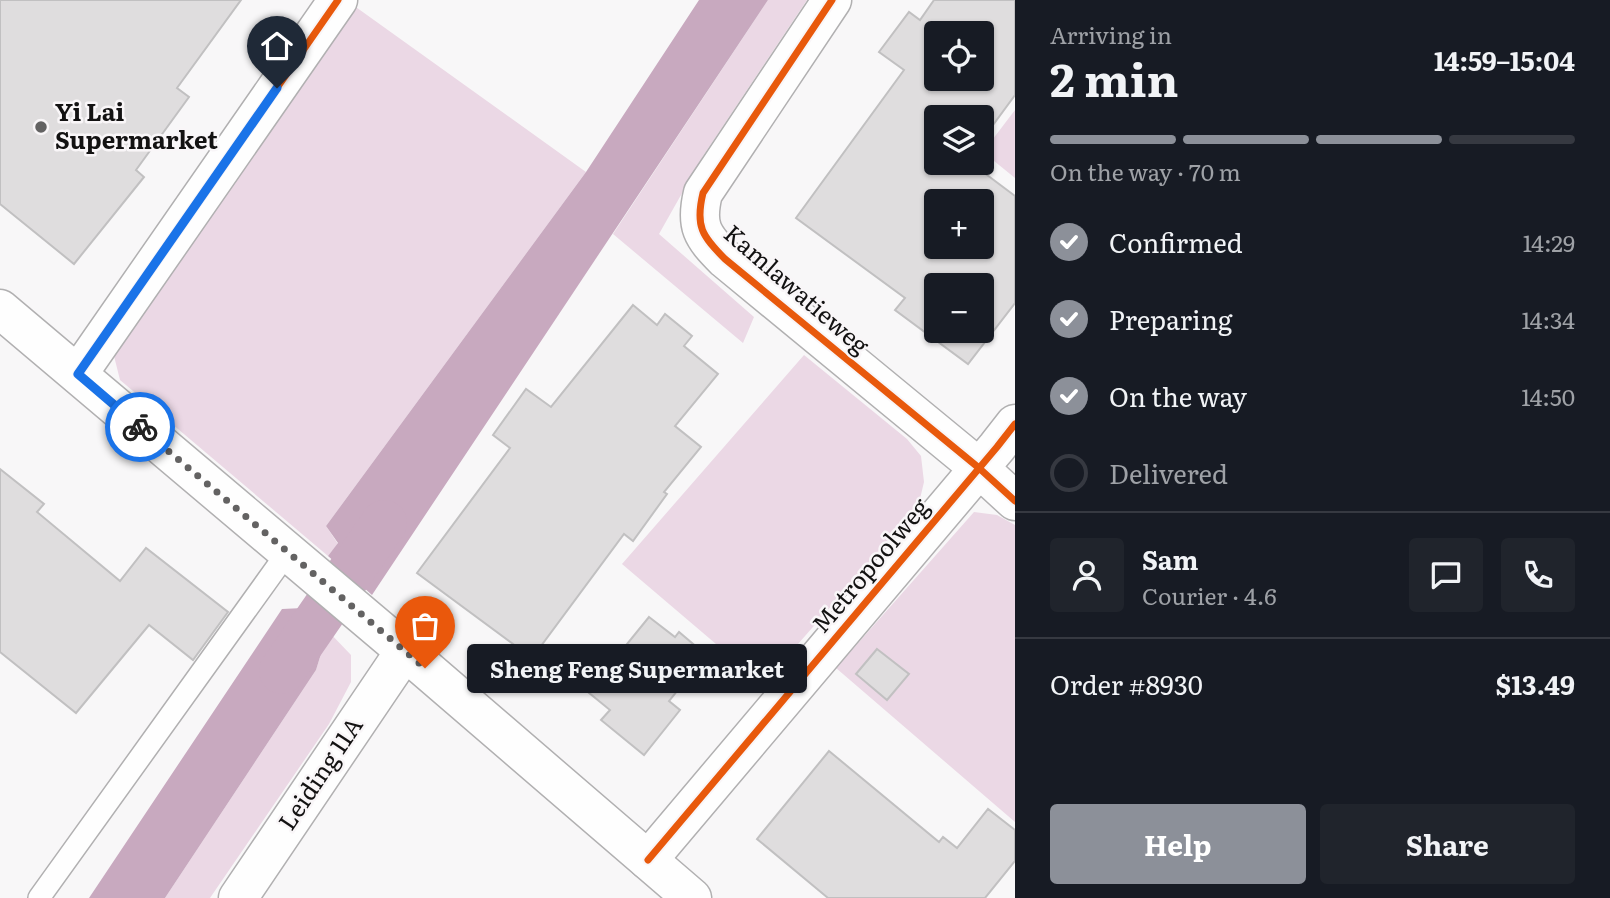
<!DOCTYPE html>
<meta charset="utf-8">
<style>
:root{--surface:#171b24;--page:#20242c;--text:#f1f3f6;--muted:#9ea1a6;--line:#363941;--accent:#8c9099}
body{margin:0;font-family:Literata,serif;background:var(--page);color:var(--text);height:100vh;display:flex;flex-direction:column;font-size:26px;white-space:nowrap}
*{box-sizing:border-box;margin:0}
p{font-size:23px;color:var(--muted)}
.icon{flex:none;width:38px;height:38px;fill:none;stroke:currentColor;stroke-width:2;stroke-linecap:round;stroke-linejoin:round}
.map{position:relative;flex:1;overflow:hidden}
.sheet{display:flex;flex-direction:column;background:var(--surface);width:595px}
.sheet>*{flex:none}
.tools{position:absolute;left:924px;top:21px;display:grid;gap:14px}
.tools a{display:grid;place-items:center;width:70px;height:70px;border-radius:7px;background:var(--surface);box-shadow:0 2px 5px #0004;font-size:35px}
.pin{position:absolute;display:grid;place-items:center;width:60px;height:60px;color:#fff;margin:-72px -30px;border-radius:50% 50% 50% 0;rotate:-45deg;box-shadow:0 0 7px #0007}
.pin .icon{rotate:45deg}
.courier{position:absolute;display:grid;place-items:center;width:70px;height:70px;margin:-35px;border:5px solid #1a73e8;border-radius:50%;background:#fff;color:#222;box-shadow:0 2px 9px #0007}
.bubble{position:absolute;height:49px;border-radius:7px;background:var(--surface);box-shadow:0 2px 5px #0004;font-size:23px;font-weight:700;line-height:49px;text-align:center}
.overview em{font-style:normal;font-weight:700}
.overview div{display:flex;flex-direction:column-reverse}
.overview{display:flex;align-items:center;justify-content:space-between;height:119px;padding:0 35px}
h1{font-size:46px;font-weight:700;line-height:52px}
.bar{display:grid;grid-template-columns:repeat(4,1fr);gap:10px 7px;align-content:center;height:84px;padding:0 35px}
.bar i{height:9px;border-radius:5px;background:var(--line)}
.bar .on{background:var(--accent)}
.bar p{grid-column:span 4}
.line{display:flex;align-items:center;gap:18px;padding:0 35px;border-top:2px solid var(--line)}
.line div{flex:1}
.round{display:grid;place-items:center;flex:none;width:74px;height:74px;border-radius:7px;background:var(--page)}
ol{padding:0 35px;list-style:none}
li{display:flex;align-items:center;gap:21px;height:77px}
li p{margin-inline-start:auto}
li .icon{padding:7px;border-radius:50%;background:var(--accent);color:#fff;stroke-width:4}
li:last-child{color:var(--muted)}
li i{width:38px;height:38px;border:4px solid var(--line);border-radius:50%}
.button{display:flex;gap:14px;margin-top:auto;padding:14px 35px}
.button a{flex:1;height:80px;border-radius:7px;background:var(--accent);color:#fff;font-size:28px;font-weight:700;line-height:80px;text-align:center}
.button a+a{background:var(--page);color:var(--text)}
main{display:flex;flex:1;min-height:0}
.map>svg:first-child{display:block}
.green{fill:#ebd8e5}
.water{fill:#c8a9bf}
.lines{fill:none;stroke-linecap:round;stroke-linejoin:round}
.canal{stroke:#c8a9bf;stroke-width:46}
.building{fill:#dfddde;stroke:#c1c0c1;stroke-width:2;fill-rule:evenodd}
.service-casing{stroke:#b1b0b1;stroke-width:24}
.minor-casing{stroke:#b1b0b1;stroke-width:41}
.tertiary-casing{stroke:#b1b0b1;stroke-width:41}
.secondary-casing{stroke:#b1b0b1;stroke-width:41}
.service{stroke:#fefefe;stroke-width:21}
.minor{stroke:#fefefe;stroke-width:38}
.tertiary{stroke:#fefefe;stroke-width:38}
.secondary{stroke:#fefefe;stroke-width:38}
.cycleway-casing{stroke:#f9f6f8;stroke-width:11}
.cycleway{stroke:#e8590c;stroke-width:7}
.done{stroke:#636262;stroke-width:7;stroke-dasharray:0 12.6}
.route{stroke:#1a73e8;stroke-width:9}
.poi-dot{fill:#636262;stroke:#f9f6f8;stroke-width:2.5}
.labels{text-anchor:middle;stroke-width:5;stroke-linejoin:round;paint-order:stroke}
.poi-label{font-size:24px;font-weight:bold;fill:#131212;stroke:#f9f6f8;text-anchor:start}
.street-label{font-size:24px;fill:#131212;stroke:#f9f6f8}
</style>
<main>
<div class="map">
<svg width="1015" height="898" viewBox="0 0 1015 898">
<rect width="100%" height="100%" fill="#f8f7f8"/>
<!-- green -->
<path class="green" d="M 768,0 L 807,0 L 703,156 L 659,234 L 754,317 L 743,343 L 613,234 Z
M 353,5 L 586,172 L 326,526 L 338,544 L 328,556 L 120,380 L 114,356 L 121,334 Z
M 1015,110 L 1015,178 L 983,152 Z
M 804,355 L 907,439 L 921,456 L 924,482 L 918,507 L 763,684 L 622,564 Z
M 974,512 L 997,515 L 1015,525 L 1015,822 L 836,668 Z
M 328,631 L 351,655 L 351,682 L 329,724 L 210,898 L 165,898 L 316,670 Z"/>
<!-- water -->
<path class="water" d="M 699,0 L 768,0 L 372,595 L 328,556 L 338,543 L 326,526 L 586,172 Z
M 303,608 L 328,631 L 316,670 L 165,898 L 89,898 L 282,609 Z"/>
<g class="lines">
<!-- canal -->
<path class="canal" d="M 282,671 L 384,523"/>
</g>
<!-- building -->
<path class="building" d="M 0,0 L 241,0 L 177,88 L 189,97 L 136,170 L 144,177 L 74,264 L 0,204 Z
M 934,0 L 1015,0 L 1015,95 L 982,140 L 982,117 L 936,117 L 936,163 L 971,163 L 1015,196 L 1015,303 L 968,364 L 895,310 L 905,298 L 796,218 L 904,70 L 879,52 L 909,12 L 920,20 ZM 936,33 L 982,33 L 982,79 L 936,79 ZM 936,201 L 982,201 L 982,247 L 936,247 ZM 936,285 L 982,285 L 982,331 L 936,331 Z
M 633,305 L 657,325 L 665,314 L 692,336 L 684,346 L 718,374 L 675,426 L 701,447 L 664,492 L 667,494 L 633,541 L 624,534 L 532,658 L 417,573 L 510,448 L 493,435 L 526,389 L 551,407 Z
M 0,469 L 44,504 L 37,512 L 120,581 L 146,548 L 228,612 L 193,660 L 149,625 L 76,713 L 0,652 Z
M 649,617 L 675,637 L 679,632 L 706,655 L 669,701 L 680,710 L 644,755 L 601,720 L 610,710 L 588,692 Z
M 877,649 L 909,674 L 887,700 L 856,674 Z
M 829,751 L 939,842 L 943,837 L 957,848 L 988,809 L 1015,830 L 1015,861 L 985,898 L 828,898 L 757,839 Z"/>
<g class="lines">
<defs>
<path id="service" d="M 39,898 L 287,553"/>
<path id="minor" d="M 832,0 L 703,193 C 695,226 702,236 725,259 L 979,468 L 1015,501
M 78,374 L 338,0
M 648,860 L 997,447 L 1015,424"/>
<path id="tertiary" d="M 238,898 L 405,651"/>
<path id="secondary" d="M 0,309 L 405,651 L 692,898"/>
</defs>
<!-- service casing -->
<use href="#service" class="service-casing"/>
<!-- minor casing -->
<use href="#minor" class="minor-casing"/>
<!-- tertiary casing -->
<use href="#tertiary" class="tertiary-casing"/>
<!-- secondary casing -->
<use href="#secondary" class="secondary-casing"/>
<!-- service -->
<use href="#service" class="service"/>
<!-- minor -->
<use href="#minor" class="minor"/>
<!-- tertiary -->
<use href="#tertiary" class="tertiary"/>
<!-- secondary -->
<use href="#secondary" class="secondary"/>
<defs>
<path id="cycleway" d="M 832,0 L 703,193 C 695,226 702,236 725,259 L 979,468 L 1015,501
M 78,374 L 338,0
M 648,860 L 997,447 L 1015,424"/>
</defs>
<!-- cycleway casing -->
<use href="#cycleway" class="cycleway-casing"/>
<!-- cycleway -->
<use href="#cycleway" class="cycleway"/>
</g>
<g class="lines">
<!-- done -->
<path class="done" d="M 140,427 L 425,668"/>
<!-- route -->
<path class="route" d="M 140,427 L 78,374 L 277,88"/>
</g>
<!-- markers -->
<circle class="poi-dot" cx="41" cy="127" r="7"/>
<g class="labels">
<!-- poi labels -->
<g class="poi-label">
<text x="55" y="121">Yi Lai<tspan x="55" dy="28">Supermarket</tspan></text>
</g>
<!-- street labels -->
<g class="street-label">
<text transform="translate(796 290) rotate(41)" y="8">Kamlawatieweg</text>
<text transform="translate(871 566) rotate(-50)" y="8">Metropoolweg</text>
<text transform="translate(321 774) rotate(-56)" y="8">Leiding 11A</text>
</g>
</g>
</svg>
<div class="tools">
<a><svg class="icon" aria-label="locate" viewBox="0 0 24 24"><circle cx="12" cy="12" r="6"/><path d="M12 2v4M12 18v4M2 12h4M18 12h4"/></svg></a>
<a><svg class="icon" aria-label="layers" viewBox="0 0 24 24"><path d="M12 4l9 5-9 5-9-5zM3 14l9 5 9-5"/></svg></a>
<a>+</a>
<a>−</a>
</div>
<div class="pin" style="left:425px;top:668px;background:#ea580c"><svg class="icon" aria-label="bag" viewBox="0 0 24 24"><path d="M5 8h14l-1 12H6zM9 8a3 3 0 0 1 6 0"/></svg></div>
<div class="pin" style="left:277px;top:88px;background:#1f2937"><svg class="icon" aria-label="home" viewBox="0 0 24 24"><path d="M3 11l9-7 9 7M6 9v11h12V9"/></svg></div>
<div class="courier" style="left:140px;top:427px"><svg class="icon" aria-label="bike" viewBox="0 0 24 24"><circle cx="6" cy="16" r="4"/><circle cx="18" cy="16" r="4"/><path d="M6 16l4-8h5l3 8M10 8l3 8H6M13 5h3"/></svg></div>
<div class="bubble" style="left:467px;top:644px;width:340px">Sheng Feng Supermarket</div>
</div>
<section class="sheet">
<div class="overview"><div><h1>2 min</h1><p>Arriving in</p></div><em>14:59–15:04</em></div>
<div class="bar"><i class="on"></i><i class="on"></i><i class="on"></i><i></i><p>On the way · 70 m</p></div>
<ol>
<li><svg class="icon" aria-label="check" viewBox="0 0 24 24"><path d="M5 12l5 5 9-10"/></svg>Confirmed<p>14:29</p></li>
<li><svg class="icon" aria-label="check" viewBox="0 0 24 24"><path d="M5 12l5 5 9-10"/></svg>Preparing<p>14:34</p></li>
<li><svg class="icon" aria-label="check" viewBox="0 0 24 24"><path d="M5 12l5 5 9-10"/></svg>On the way<p>14:50</p></li>
<li><i></i>Delivered</li>
</ol>
<div class="line" style="height:126px"><a class="round"><svg class="icon" aria-label="person" viewBox="0 0 24 24"><circle cx="12" cy="8" r="4"/><path d="M4 21q1-7 8-7t8 7"/></svg></a><div><b>Sam</b><p>Courier · 4.6</p></div><a class="round"><svg class="icon" aria-label="chat" viewBox="0 0 24 24"><path d="M4 5h16v11H9l-5 4z"/></svg></a><a class="round"><svg class="icon" aria-label="phone" viewBox="0 0 24 24"><path d="M5 4h4l2 5-3 2q2 4 5 5l2-3 5 2v4C11 20 4 13 5 4z"/></svg></a></div>
<div class="line" style="height:91px"><div>Order #8930</div><b>$13.49</b></div>
<div class="button"><a>Help</a><a>Share</a></div>
</section>
</main>
